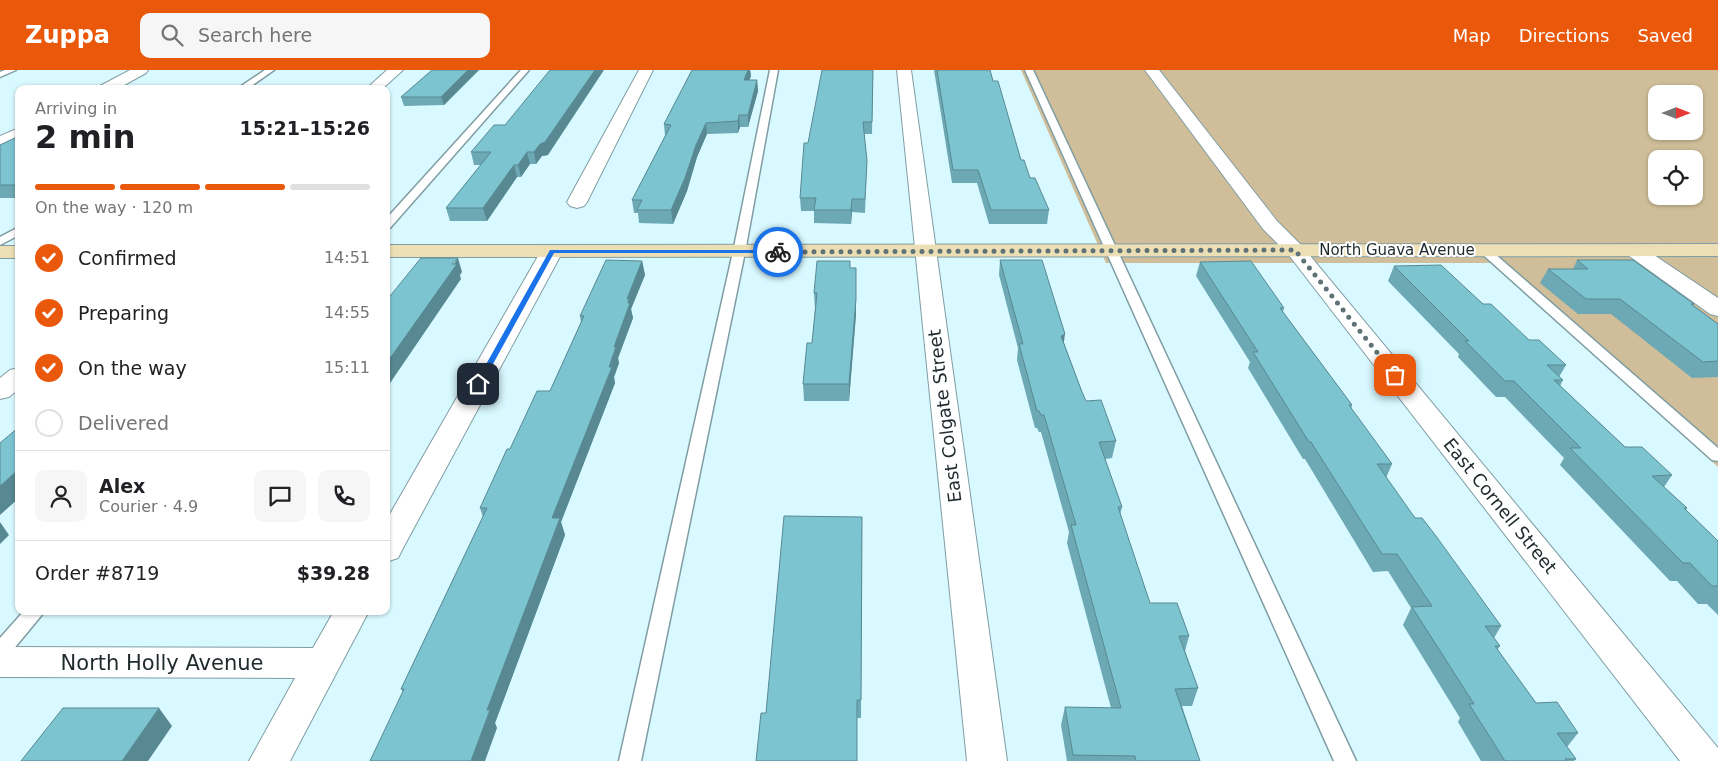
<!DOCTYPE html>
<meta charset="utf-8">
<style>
:root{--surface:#fff;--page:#f6f6f6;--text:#202124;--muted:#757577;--line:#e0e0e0;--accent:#ea580c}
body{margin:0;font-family:"DejaVu Sans",sans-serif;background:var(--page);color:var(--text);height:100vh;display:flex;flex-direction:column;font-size:19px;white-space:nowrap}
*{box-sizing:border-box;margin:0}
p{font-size:16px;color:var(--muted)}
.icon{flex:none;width:28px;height:28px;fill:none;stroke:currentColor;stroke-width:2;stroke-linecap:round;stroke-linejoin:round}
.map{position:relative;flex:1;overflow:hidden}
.panel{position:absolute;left:15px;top:15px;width:375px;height:530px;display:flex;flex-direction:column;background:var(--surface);border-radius:10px;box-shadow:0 1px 4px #0004}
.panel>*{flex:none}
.needle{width:32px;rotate:90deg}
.tools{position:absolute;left:1648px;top:15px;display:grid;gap:10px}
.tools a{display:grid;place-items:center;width:55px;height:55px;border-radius:10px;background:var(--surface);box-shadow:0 1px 4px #0004;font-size:25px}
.pin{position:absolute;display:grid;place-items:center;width:42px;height:42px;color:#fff;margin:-21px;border-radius:10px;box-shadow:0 2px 8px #0006}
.courier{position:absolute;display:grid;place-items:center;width:50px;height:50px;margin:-25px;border:4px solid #1a73e8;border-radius:50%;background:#fff;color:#222;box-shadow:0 1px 6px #0007}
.head em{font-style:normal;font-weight:600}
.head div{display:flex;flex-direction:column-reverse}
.head{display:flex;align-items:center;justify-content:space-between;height:85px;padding:0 20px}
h1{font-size:32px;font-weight:600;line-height:38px}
.bar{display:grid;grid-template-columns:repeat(4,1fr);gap:8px 5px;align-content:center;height:60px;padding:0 20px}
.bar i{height:6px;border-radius:4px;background:var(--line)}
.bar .selected{background:var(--accent)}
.bar p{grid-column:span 4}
.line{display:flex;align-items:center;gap:12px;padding:0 20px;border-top:1px solid var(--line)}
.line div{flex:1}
.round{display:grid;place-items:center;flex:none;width:52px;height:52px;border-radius:10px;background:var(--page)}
ol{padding:0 20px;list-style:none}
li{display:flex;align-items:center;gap:15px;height:55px}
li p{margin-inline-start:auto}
li .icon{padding:5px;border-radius:50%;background:var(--accent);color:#fff;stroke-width:4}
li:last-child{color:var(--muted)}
li i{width:28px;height:28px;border:2px solid var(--line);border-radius:50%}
header{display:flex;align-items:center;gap:30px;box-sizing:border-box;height:70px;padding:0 25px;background:var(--accent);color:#fff}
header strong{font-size:24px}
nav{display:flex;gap:28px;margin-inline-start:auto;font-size:18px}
.search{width:350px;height:45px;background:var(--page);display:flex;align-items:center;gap:12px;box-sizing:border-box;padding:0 18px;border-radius:10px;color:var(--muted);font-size:19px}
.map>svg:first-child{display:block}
.green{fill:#cfbe99;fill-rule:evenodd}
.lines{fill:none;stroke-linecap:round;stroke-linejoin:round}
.lane-casing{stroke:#7f9da3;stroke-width:3}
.street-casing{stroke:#7f9da3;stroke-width:2}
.secondary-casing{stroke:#7f9da3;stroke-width:2}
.lane{fill:#fff;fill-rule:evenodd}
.street{fill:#fff;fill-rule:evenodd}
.secondary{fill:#ecdeb5;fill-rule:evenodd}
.wall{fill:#6ca9b4}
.shaded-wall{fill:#588992}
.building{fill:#7dc4d1;stroke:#588992}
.route{fill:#1a73e8}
.done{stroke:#5f7276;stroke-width:5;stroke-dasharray:0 9}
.labels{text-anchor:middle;stroke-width:4;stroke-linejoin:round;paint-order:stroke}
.far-street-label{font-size:15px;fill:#1e2a2c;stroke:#fff}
.street-label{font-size:18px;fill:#1e2a2c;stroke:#fff}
.near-street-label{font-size:21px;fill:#1e2a2c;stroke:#fff}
</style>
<header>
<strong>Zuppa</strong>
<div class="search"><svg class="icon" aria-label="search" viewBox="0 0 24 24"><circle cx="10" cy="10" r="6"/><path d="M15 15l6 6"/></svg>Search here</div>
<nav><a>Map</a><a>Directions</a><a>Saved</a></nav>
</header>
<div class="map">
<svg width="1718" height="691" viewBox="0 0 1718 691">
<rect width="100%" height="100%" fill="#d8f9ff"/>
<!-- green -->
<path class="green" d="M 1021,0 L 1718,0 L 1718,397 L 1491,193 L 1106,193 ZM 1656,24 L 1694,24 L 1694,61 L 1656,61 ZM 1656,89 L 1694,89 L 1694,126 L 1656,126 Z"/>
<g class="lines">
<defs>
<path id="lane" d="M 5,0 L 16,0 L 0,7 L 0,2 Z
M 265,0 L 274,0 L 247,19 L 237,19 Z
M 521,0 L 529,0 L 390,158 L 386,159 L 386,149 Z
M 770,0 L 778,0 L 745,182 L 641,691 L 619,691 L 733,182 Z
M 1025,0 L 1033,0 L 1356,691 L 1334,691 Z
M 19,157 L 19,165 L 0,175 L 0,167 Z
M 1484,177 L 1488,178 L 1718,378 L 1718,391 L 1712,390 L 1480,182 L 1478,180 L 1480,178 Z
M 24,541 L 45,541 L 7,587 L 0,589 L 0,568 Z"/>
<path id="street" d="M 130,0 L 148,0 L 146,3 L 117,19 L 98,19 L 100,16 Z
M 387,0 L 403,0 L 382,19 L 366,19 Z
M 639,0 L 653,0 L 587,132 L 584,136 L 577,138 L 570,136 L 567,132 Z
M 897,0 L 911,0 L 1007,691 L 967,691 Z
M 1145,0 L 1159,0 L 1277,151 L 1302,176 L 1718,678 L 1718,691 L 1680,691 L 1288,184 L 1263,159 Z
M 19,58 L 19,70 L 0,78 L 0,66 Z
M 552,175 L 559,177 L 563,181 L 402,480 L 398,488 L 386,492 L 386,451 L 541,181 L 545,177 Z
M 1635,175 L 1642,177 L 1718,228 L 1718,246 L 1710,244 L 1628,185 L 1624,181 L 1628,177 Z
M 19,298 L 19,319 L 9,327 L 0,329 L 0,308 L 10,300 Z
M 334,541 L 369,541 L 290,691 L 249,691 L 295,608 L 0,607 L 0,577 L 313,578 Z"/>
<path id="secondary" d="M 1718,174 L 1718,186 L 386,187 L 386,175 Z
M 0,176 L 19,176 L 19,188 L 0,188 Z"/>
</defs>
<!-- lane casing -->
<use href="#lane" class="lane-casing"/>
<!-- street casing -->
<use href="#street" class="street-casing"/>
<!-- secondary casing -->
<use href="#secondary" class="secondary-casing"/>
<!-- lane -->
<use href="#lane" class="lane"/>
<!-- street -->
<use href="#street" class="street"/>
<!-- secondary -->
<use href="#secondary" class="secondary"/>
</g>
<!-- wall -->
<path class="wall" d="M 432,0 L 479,0 L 444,35 L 404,36 L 401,27 Z
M 692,0 L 750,0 L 751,6 L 749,10 L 757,10 L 758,21 L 748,57 L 740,57 L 738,63 L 707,64 L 697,87 L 687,121 L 673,154 L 639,153 L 638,143 L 634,143 L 632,130 L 665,66 L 664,54 Z
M 873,0 L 872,64 L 864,64 L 867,91 L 865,143 L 852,142 L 851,154 L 814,153 L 814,141 L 801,141 L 800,128 Z
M 934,0 L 990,0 L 993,11 L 1021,90 L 1030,108 L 1049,140 L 1047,154 L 989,154 L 977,113 L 952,113 Z
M 505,55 L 548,85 L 542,86 L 536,94 L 530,94 L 521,107 L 517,107 L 487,151 L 450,151 L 446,138 L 481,95 L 474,95 L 471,82 Z
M 19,66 L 19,128 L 0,128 L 0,75 Z
M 1000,190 L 1064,273 L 1082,322 L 1086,331 L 1116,371 L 1112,388 L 1105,389 L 1122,437 L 1120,445 L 1150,533 L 1189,566 L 1185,581 L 1198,618 L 1192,636 L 1182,636 L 1200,691 L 1067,691 L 1061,655 L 1065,637 L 1111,638 L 1067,473 L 1069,462 L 1041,362 L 1039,362 L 1037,358 L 1035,358 L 1017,290 L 1018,278 L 999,205 Z
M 1577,190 L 1694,234 L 1693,235 L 1718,254 L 1718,307 L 1692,308 L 1611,244 L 1578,244 L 1540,213 L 1548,199 L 1573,199 Z
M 642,191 L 645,205 L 631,239 L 633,248 L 618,288 L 619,293 L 614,307 L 615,313 L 561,452 L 565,465 L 495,653 L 497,658 L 403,622 L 401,619 L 483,447 L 480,438 L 510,379 L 550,321 L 581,252 L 580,246 Z
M 1200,192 L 1284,238 L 1283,242 L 1352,335 L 1351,339 L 1392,394 L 1386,408 L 1415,448 L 1501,556 L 1494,568 L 1500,576 L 1497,580 L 1536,633 L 1578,663 L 1567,677 L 1576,689 L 1574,691 L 1481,691 L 1458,652 L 1460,648 L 1403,555 L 1411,538 L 1388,501 L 1373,502 L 1305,389 L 1303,389 L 1248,298 L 1250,292 L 1196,206 Z
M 1394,196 L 1483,234 L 1529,270 L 1566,295 L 1559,307 L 1563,310 L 1560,316 L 1625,377 L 1672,405 L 1664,417 L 1687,438 L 1686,440 L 1718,471 L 1718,545 L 1707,534 L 1698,534 L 1677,511 L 1670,511 L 1560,395 L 1564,388 L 1505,327 L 1496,327 L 1458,287 L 1459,284 L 1388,211 Z
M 850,198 L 856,212 L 856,244 L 849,331 L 804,331 L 803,314 L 812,273 L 815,239 L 814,223 Z
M 862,447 L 861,648 L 766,643 Z"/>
<!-- shaded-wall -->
<path class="shaded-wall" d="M 468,0 L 479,0 L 444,35 L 441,27 Z
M 595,0 L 604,0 L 548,85 L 542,86 L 536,94 L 534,82 Z
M 748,0 L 750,0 L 751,6 L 745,21 L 744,10 Z
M 757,10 L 758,21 L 748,57 L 748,45 Z
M 739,45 L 740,57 L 738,63 L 738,51 Z
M 706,53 L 707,64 L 697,87 L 687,121 L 673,154 L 671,140 L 696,75 Z
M 527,82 L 530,94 L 521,107 L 518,95 Z
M 514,95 L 517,107 L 487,151 L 483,138 Z
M 852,129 L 852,142 L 851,154 L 851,140 Z
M 458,188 L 462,202 L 460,205 L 461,209 L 386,319 L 386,294 Z
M 642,191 L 645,205 L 631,239 L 633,248 L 618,288 L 619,293 L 614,307 L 615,313 L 561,452 L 565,465 L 495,653 L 497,658 L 485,691 L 471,691 L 487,640 L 552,448 L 609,297 L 627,229 Z
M 856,198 L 856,244 L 849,331 L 849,314 Z
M 1065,264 L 1063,279 L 1061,266 Z
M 19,399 L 19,428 L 0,445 L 0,416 Z
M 0,452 L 9,465 L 0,474 Z
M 159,638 L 172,656 L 148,691 L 122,691 Z"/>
<!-- building -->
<path class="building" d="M 432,0 L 468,0 L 441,27 L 401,27 Z
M 550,0 L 595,0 L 545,72 L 540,74 L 534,82 L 527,82 L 518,95 L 514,95 L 483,138 L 446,138 L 491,82 L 471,82 L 494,55 L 505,55 Z
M 692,0 L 748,0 L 744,10 L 757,10 L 748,45 L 739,45 L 738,51 L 706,53 L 696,75 L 685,108 L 671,140 L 637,140 L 642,130 L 632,130 L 671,55 L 664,54 Z
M 822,0 L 873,0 L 872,52 L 863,52 L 867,91 L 865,129 L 852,129 L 851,140 L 814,140 L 816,128 L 800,128 L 804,73 L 808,73 Z
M 937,0 L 990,0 L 993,11 L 998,11 L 1021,90 L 1024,90 L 1030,108 L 1035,108 L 1049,140 L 991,140 L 978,100 L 953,100 Z
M 19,66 L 19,115 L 0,115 L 0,75 Z
M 421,188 L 458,188 L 452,194 L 457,194 L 386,294 L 386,231 Z
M 606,190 L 642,191 L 627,229 L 629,229 L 628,233 L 630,233 L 614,277 L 616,277 L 609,297 L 612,297 L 552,448 L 560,448 L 487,640 L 490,640 L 471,691 L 370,691 L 404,619 L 401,619 L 487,438 L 480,438 L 507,379 L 510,379 L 537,321 L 550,321 L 584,246 L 580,246 Z
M 1000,190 L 1042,190 L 1065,264 L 1061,266 L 1082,322 L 1086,331 L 1101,330 L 1116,371 L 1099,372 L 1122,437 L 1118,437 L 1150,533 L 1177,533 L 1189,566 L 1179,566 L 1198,618 L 1175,619 L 1200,691 L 1136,691 L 1135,686 L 1073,685 L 1065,637 L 1121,638 L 1071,455 L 1076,455 L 1044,345 L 1041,345 L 1039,341 L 1037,341 L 1019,274 L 1023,274 Z
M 1577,190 L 1633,190 L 1694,234 L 1691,234 L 1718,254 L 1718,291 L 1703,292 L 1620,229 L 1586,229 L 1548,199 L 1588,199 Z
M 817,191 L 850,191 L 850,198 L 856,198 L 856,229 L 849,314 L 803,314 L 807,273 L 812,273 L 817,223 L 814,223 Z
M 1251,191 L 1284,238 L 1280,238 L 1352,335 L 1349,335 L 1392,394 L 1377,394 L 1415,448 L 1422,448 L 1436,466 L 1501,556 L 1485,556 L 1500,576 L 1495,576 L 1536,633 L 1557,632 L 1578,663 L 1557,663 L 1576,689 L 1565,689 L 1567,691 L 1505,691 L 1469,634 L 1474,634 L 1412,537 L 1432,536 L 1397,484 L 1382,484 L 1311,372 L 1309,372 L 1253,282 L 1258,282 L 1200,192 Z
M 1441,195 L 1483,234 L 1491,234 L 1529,270 L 1539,270 L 1566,295 L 1547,295 L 1563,310 L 1554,310 L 1625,377 L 1642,377 L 1672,405 L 1652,406 L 1687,438 L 1684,438 L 1718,471 L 1718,516 L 1712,516 L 1690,493 L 1683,493 L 1570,378 L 1581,378 L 1514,311 L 1505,311 L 1465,271 L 1469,271 L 1394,196 Z
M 19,357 L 19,399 L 0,416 L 0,373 Z
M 784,446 L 862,447 L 861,630 L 857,630 L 857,691 L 756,691 L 761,643 L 766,643 Z
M 63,638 L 159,638 L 122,691 L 21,691 Z"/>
<!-- route -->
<path class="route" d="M 550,180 L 778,180 L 781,182 L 778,183 L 554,183 L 482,314 L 476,316 L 475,314 Z"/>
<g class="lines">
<!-- done -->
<path class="done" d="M 778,182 L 1295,180 L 1395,305"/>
</g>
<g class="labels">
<!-- far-street labels -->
<g class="far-street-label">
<text x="1397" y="185">North Guava Avenue</text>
</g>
<!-- street labels -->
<g class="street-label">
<text transform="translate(945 346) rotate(-97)" y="6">East Colgate Street</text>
<text transform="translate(1500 436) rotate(51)" y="6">East Cornell Street</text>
</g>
<!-- near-street labels -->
<g class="near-street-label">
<text x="162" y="600">North Holly Avenue</text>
</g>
</g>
</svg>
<div class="tools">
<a><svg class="needle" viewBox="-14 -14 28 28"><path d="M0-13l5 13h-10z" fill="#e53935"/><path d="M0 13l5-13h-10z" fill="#757577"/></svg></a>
<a><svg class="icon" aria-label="locate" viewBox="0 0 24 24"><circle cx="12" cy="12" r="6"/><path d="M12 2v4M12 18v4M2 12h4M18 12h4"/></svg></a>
</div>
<div class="pin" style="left:1395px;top:305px;background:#ea580c"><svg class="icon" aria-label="bag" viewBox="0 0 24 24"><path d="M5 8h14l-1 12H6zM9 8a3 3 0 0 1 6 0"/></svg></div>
<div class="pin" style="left:478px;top:314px;background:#1f2937"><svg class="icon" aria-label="home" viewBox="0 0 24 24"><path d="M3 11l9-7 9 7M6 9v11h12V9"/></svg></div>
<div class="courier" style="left:778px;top:182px"><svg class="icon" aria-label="bike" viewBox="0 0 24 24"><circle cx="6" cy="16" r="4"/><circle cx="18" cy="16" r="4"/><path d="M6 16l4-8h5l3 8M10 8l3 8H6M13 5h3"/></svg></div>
<section class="panel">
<div class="head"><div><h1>2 min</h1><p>Arriving in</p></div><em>15:21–15:26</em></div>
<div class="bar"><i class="selected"></i><i class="selected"></i><i class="selected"></i><i></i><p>On the way · 120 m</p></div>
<ol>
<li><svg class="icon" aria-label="check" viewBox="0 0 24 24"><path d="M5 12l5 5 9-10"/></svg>Confirmed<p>14:51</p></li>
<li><svg class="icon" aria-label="check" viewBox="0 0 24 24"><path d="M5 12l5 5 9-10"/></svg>Preparing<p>14:55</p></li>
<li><svg class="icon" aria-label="check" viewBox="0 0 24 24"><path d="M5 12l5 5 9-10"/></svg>On the way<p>15:11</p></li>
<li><i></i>Delivered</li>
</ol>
<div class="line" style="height:90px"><a class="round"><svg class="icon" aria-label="person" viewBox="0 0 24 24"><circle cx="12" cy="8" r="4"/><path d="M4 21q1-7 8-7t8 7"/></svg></a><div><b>Alex</b><p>Courier · 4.9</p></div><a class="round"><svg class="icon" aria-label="chat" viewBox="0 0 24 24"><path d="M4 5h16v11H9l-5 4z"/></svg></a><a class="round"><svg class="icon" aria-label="phone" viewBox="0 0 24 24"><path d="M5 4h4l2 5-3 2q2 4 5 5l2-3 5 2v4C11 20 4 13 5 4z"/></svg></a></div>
<div class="line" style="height:65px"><div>Order #8719</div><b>$39.28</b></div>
</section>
</div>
